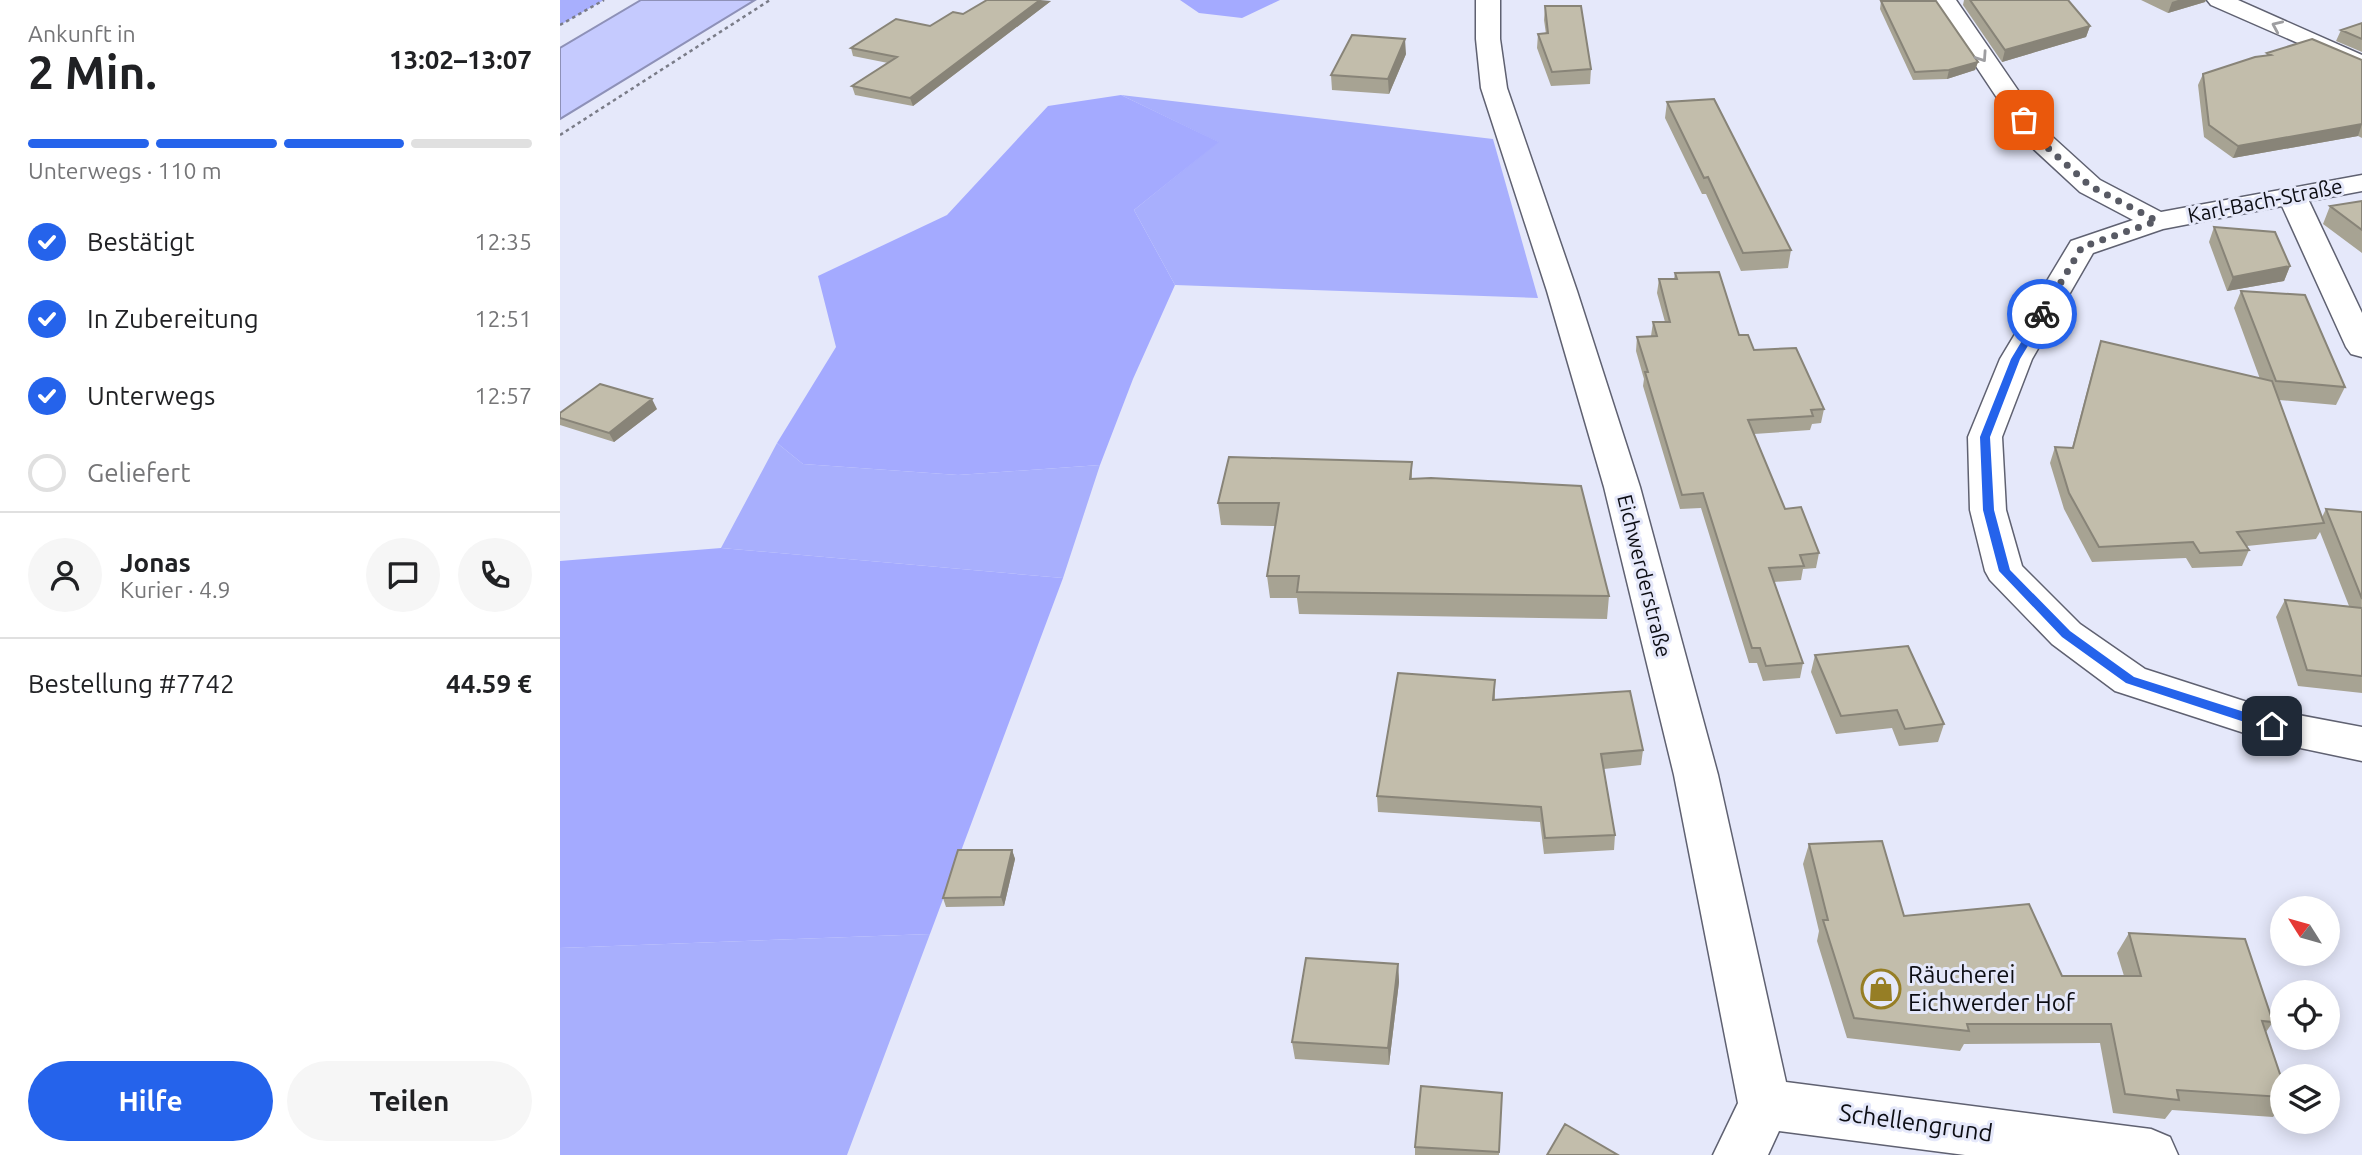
<!DOCTYPE html>
<html lang="de">
<meta charset="utf-8">
<style>
:root{--surface:#fff;--page:#f6f6f6;--text:#202124;--muted:#757577;--line:#e0e0e0;--accent:#2563eb}
body{margin:0;font-family:Ubuntu,sans-serif;background:var(--page);color:var(--text);height:100vh;display:flex;flex-direction:column;font-size:26px;white-space:nowrap}
*{box-sizing:border-box;margin:0}
p{font-size:23px;color:var(--muted)}
.icon{flex:none;width:38px;height:38px;fill:none;stroke:currentColor;stroke-width:2;stroke-linecap:round;stroke-linejoin:round}
.map{position:relative;flex:1;overflow:hidden}
.details{display:flex;flex-direction:column;background:var(--surface);width:560px}
.details>*{flex:none}
.needle{width:46px;rotate:307deg}
.controls{position:absolute;left:1710px;top:896px;display:grid;gap:14px}
.controls a{display:grid;place-items:center;width:70px;height:70px;border-radius:50%;background:var(--surface);box-shadow:0 4px 18px #0003;font-size:35px}
.pin{position:absolute;display:grid;place-items:center;width:60px;height:60px;color:#fff;margin:-30px;border-radius:14px;box-shadow:0 4px 10px #0006}
.courier{position:absolute;display:grid;place-items:center;width:70px;height:70px;margin:-35px;border:5px solid #2563eb;border-radius:50%;background:#fff;color:#222;box-shadow:0 2px 9px #0007}
.summary em{font-style:normal;font-weight:600}
.summary div{display:flex;flex-direction:column-reverse}
.summary{display:flex;align-items:center;justify-content:space-between;height:119px;padding:0 28px}
h1{font-size:46px;font-weight:600;line-height:52px}
.bar{display:grid;grid-template-columns:repeat(4,1fr);gap:10px 7px;align-content:center;height:84px;padding:0 28px}
.bar i{height:9px;border-radius:5px;background:var(--line)}
.bar .active{background:var(--accent)}
.bar p{grid-column:span 4}
.line{display:flex;align-items:center;gap:18px;padding:0 28px;border-top:2px solid var(--line)}
.line div{flex:1}
.round{display:grid;place-items:center;flex:none;width:74px;height:74px;border-radius:37px;background:var(--page)}
ol{padding:0 28px;list-style:none}
li{display:flex;align-items:center;gap:21px;height:77px}
li p{margin-inline-start:auto}
li .icon{padding:7px;border-radius:50%;background:var(--accent);color:#fff;stroke-width:4}
li:last-child{color:var(--muted)}
li i{width:38px;height:38px;border:4px solid var(--line);border-radius:50%}
.button{display:flex;gap:14px;margin-top:auto;padding:14px 28px}
.button a{flex:1;height:80px;border-radius:42px;background:var(--accent);color:#fff;font-size:28px;font-weight:600;line-height:80px;text-align:center}
.button a+a{background:var(--page);color:var(--text)}
main{display:flex;flex:1;min-height:0}
.map>svg:first-child{display:block}
.green{fill:#a8affd}
.forest{fill:#a4aaff}
.water{fill:#c5cafe;stroke:#8e91b8;stroke-width:2}
.lines{fill:none;stroke-linecap:round;stroke-linejoin:round}
.minor-casing{stroke:#5f6171;stroke-width:3}
.path{stroke:#7a7c88;stroke-width:2.5;stroke-dasharray:3.5 3.5;stroke-linecap:butt}
.minor{fill:#fff;fill-rule:evenodd}
.wall{fill:#a7a393}
.shaded-wall{fill:#888478}
.building{fill:#c2bdab;stroke:#888478;stroke-width:2}
.oneway{stroke:#9e9ea1}
.route{fill:#2563eb}
.done{stroke:#585a64;stroke-width:7;stroke-dasharray:0 12.6}
.labels{text-anchor:middle;stroke-width:6;stroke-linejoin:round;paint-order:stroke}
.street-label{font-size:21px;fill:#0c0d13;stroke:#e5e8fa}
.near-poi-label{font-size:24px;fill:#0c0d13;stroke:#e5e8fa;text-anchor:start}
.near-street-label{font-size:24px;fill:#0c0d13;stroke:#e5e8fa}
</style>
<main>
<section class="details">
<div class="summary"><div><h1>2 Min.</h1><p>Ankunft in</p></div><em>13:02–13:07</em></div>
<div class="bar"><i class="active"></i><i class="active"></i><i class="active"></i><i></i><p>Unterwegs · 110 m</p></div>
<ol>
<li><svg class="icon" aria-label="check" viewBox="0 0 24 24"><path d="M5 12l5 5 9-10"/></svg>Bestätigt<p>12:35</p></li>
<li><svg class="icon" aria-label="check" viewBox="0 0 24 24"><path d="M5 12l5 5 9-10"/></svg>In Zubereitung<p>12:51</p></li>
<li><svg class="icon" aria-label="check" viewBox="0 0 24 24"><path d="M5 12l5 5 9-10"/></svg>Unterwegs<p>12:57</p></li>
<li><i></i>Geliefert</li>
</ol>
<div class="line" style="height:126px"><a class="round"><svg class="icon" aria-label="person" viewBox="0 0 24 24"><circle cx="12" cy="8" r="4"/><path d="M4 21q1-7 8-7t8 7"/></svg></a><div><b>Jonas</b><p>Kurier · 4.9</p></div><a class="round"><svg class="icon" aria-label="chat" viewBox="0 0 24 24"><path d="M4 5h16v11H9l-5 4z"/></svg></a><a class="round"><svg class="icon" aria-label="phone" viewBox="0 0 24 24"><path d="M5 4h4l2 5-3 2q2 4 5 5l2-3 5 2v4C11 20 4 13 5 4z"/></svg></a></div>
<div class="line" style="height:91px"><div>Bestellung #7742</div><b>44.59 €</b></div>
<div class="button"><a>Hilfe</a><a>Teilen</a></div>
</section>
<div class="map">
<svg width="1802" height="1155" viewBox="0 0 1802 1155">
<rect width="100%" height="100%" fill="#e5e8fa"/>
<!-- green -->
<path class="green" d="M 0,0 L 44,0 L 0,25 Z
M 561,95 L 933,139 L 978,298 L 615,285 L 574,210 L 658,142 Z
M 217,443 L 243,464 L 398,475 L 540,465 L 503,578 L 161,548 Z
M 370,934 L 287,1155 L 0,1155 L 0,948 Z"/>
<!-- forest -->
<path class="forest" d="M 620,0 L 720,0 L 682,18 L 639,13 Z
M 561,95 L 659,142 L 574,210 L 615,285 L 573,379 L 540,465 L 398,475 L 243,464 L 217,443 L 276,347 L 258,276 L 387,215 L 488,106 Z
M 161,548 L 503,578 L 370,934 L 0,948 L 0,561 Z"/>
<!-- water -->
<path class="water" d="M 81,0 L 195,0 L 0,119 L 0,48 Z"/>
<g class="lines">
<defs>
<path id="minor" d="M 916,0 L 940,0 L 940,39 L 947,88 L 1017,291 L 1080,487 L 1158,775 L 1226,1082 L 1591,1129 L 1610,1137 L 1618,1155 L 1405,1155 L 1219,1131 L 1208,1155 L 1153,1155 L 1178,1103 L 1114,775 L 1044,487 L 987,291 L 921,88 L 916,39 Z
M 1372,0 L 1396,0 L 1486,131 L 1540,180 L 1601,212 L 1802,175 L 1802,191 L 1749,201 L 1802,313 L 1802,357 L 1791,354 L 1786,347 L 1722,206 L 1603,229 L 1533,253 L 1472,359 L 1442,437 L 1446,510 L 1462,566 L 1520,624 L 1585,669 L 1712,710 L 1802,727 L 1802,761 L 1712,742 L 1555,691 L 1492,644 L 1430,580 L 1425,571 L 1410,510 L 1408,437 L 1440,359 L 1511,241 L 1573,220 L 1520,192 L 1467,143 Z
M 1647,0 L 1678,0 L 1802,55 L 1802,71 L 1651,5 Z"/>
</defs>
<!-- minor casing -->
<use href="#minor" class="minor-casing"/>
<!-- path -->
<path class="path" d="M 0,25 L 44,0
M 0,135 L 210,0"/>
<!-- minor -->
<use href="#minor" class="minor"/>
</g>
<!-- wall -->
<path class="wall" d="M 1404,0 L 1508,0 L 1530,26 L 1526,37 L 1442,62 L 1403,5 Z
M 1581,0 L 1646,0 L 1645,2 L 1608,13 Z
M 491,1 L 353,106 L 295,95 L 292,86 L 328,63 L 293,56 L 291,48 L 370,26 L 403,14 Z
M 1321,1 L 1418,62 L 1415,70 L 1387,79 L 1353,80 L 1320,9 Z
M 985,6 L 1031,69 L 1030,84 L 991,86 L 977,48 L 978,34 L 986,34 L 984,20 Z
M 1802,23 L 1802,52 L 1776,41 L 1781,30 Z
M 1707,53 L 1802,60 L 1802,138 L 1798,136 L 1673,158 L 1644,137 L 1638,85 L 1643,74 L 1706,56 Z
M 846,54 L 829,94 L 772,90 L 771,75 Z
M 1107,102 L 1231,250 L 1228,268 L 1181,271 L 1146,194 L 1142,194 L 1105,118 Z
M 1802,201 L 1802,253 L 1763,224 L 1770,206 Z
M 1654,227 L 1730,266 L 1724,281 L 1667,291 L 1649,242 Z
M 1115,273 L 1194,350 L 1264,409 L 1261,423 L 1252,424 L 1250,430 L 1194,434 L 1225,509 L 1259,553 L 1256,568 L 1243,569 L 1241,580 L 1214,582 L 1243,663 L 1240,678 L 1203,681 L 1197,663 L 1189,663 L 1141,508 L 1120,509 L 1083,386 L 1084,379 L 1076,351 L 1077,337 L 1091,336 L 1093,322 L 1105,322 L 1097,293 L 1099,279 L 1114,279 Z
M 1681,291 L 1785,387 L 1776,405 L 1719,400 L 1762,517 L 1766,509 L 1802,512 L 1802,693 L 1738,686 L 1716,617 L 1725,600 L 1789,606 L 1760,532 L 1756,539 L 1687,546 L 1689,550 L 1682,566 L 1632,568 L 1626,558 L 1532,562 L 1504,509 L 1490,463 L 1495,447 L 1512,448 L 1536,357 L 1541,341 L 1700,379 L 1674,308 Z
M 97,409 L 54,442 L 0,425 L 0,413 Z
M 852,462 L 852,479 L 1049,596 L 1047,619 L 739,614 L 737,598 L 710,598 L 707,576 L 716,526 L 661,525 L 658,503 Z
M 1255,655 L 1384,724 L 1378,742 L 1339,746 L 1332,728 L 1276,734 L 1251,672 Z
M 935,680 L 935,700 L 1083,750 L 1081,765 L 1044,769 L 1055,835 L 1054,850 L 984,854 L 980,822 L 818,812 L 817,796 Z
M 1249,844 L 1344,916 L 1502,976 L 1564,976 L 1557,953 L 1569,933 L 1713,1022 L 1706,1032 L 1722,1080 L 1722,1105 L 1713,1117 L 1612,1110 L 1605,1119 L 1553,1113 L 1540,1043 L 1404,1044 L 1400,1051 L 1287,1038 L 1257,941 L 1259,931 L 1243,864 Z
M 452,850 L 455,859 L 444,906 L 386,907 L 383,898 Z
M 838,964 L 839,982 L 829,1065 L 735,1059 L 732,1042 Z
M 942,1093 L 939,1155 L 855,1155 L 855,1147 Z"/>
<!-- shaded-wall -->
<path class="shaded-wall" d="M 480,0 L 491,1 L 353,106 L 350,98 Z
M 1618,0 L 1646,0 L 1645,2 L 1608,13 L 1612,2 Z
M 1530,26 L 1526,37 L 1442,62 L 1445,50 Z
M 845,39 L 846,54 L 829,94 L 828,79 Z
M 1418,62 L 1415,70 L 1387,79 L 1389,70 Z
M 1802,124 L 1798,136 L 1673,158 L 1678,146 Z
M 1730,266 L 1724,281 L 1667,291 L 1673,277 Z
M 92,399 L 97,409 L 54,442 L 49,433 Z
M 452,850 L 455,859 L 444,906 L 441,897 Z
M 838,964 L 839,982 L 829,1065 L 828,1048 Z"/>
<!-- building -->
<path class="building" d="M 427,0 L 480,0 L 350,98 L 292,86 L 337,57 L 291,48 L 336,19 L 370,26 L 393,12 L 403,14 Z
M 1410,0 L 1508,0 L 1530,26 L 1445,50 Z
M 1321,1 L 1376,1 L 1418,62 L 1389,70 L 1355,72 Z
M 985,6 L 1021,6 L 1031,69 L 992,72 L 978,34 L 988,33 Z
M 1802,23 L 1802,39 L 1781,30 Z
M 792,35 L 845,39 L 828,79 L 771,75 Z
M 1752,39 L 1802,60 L 1802,124 L 1678,146 L 1649,125 L 1643,74 L 1695,57 L 1711,55 L 1707,53 Z
M 1154,99 L 1231,250 L 1183,253 L 1148,177 L 1144,178 L 1107,102 Z
M 1802,201 L 1802,230 L 1770,206 Z
M 1654,227 L 1715,232 L 1730,266 L 1673,277 Z
M 1159,272 L 1179,335 L 1188,335 L 1194,350 L 1236,348 L 1264,409 L 1251,410 L 1253,416 L 1188,420 L 1225,509 L 1241,507 L 1259,553 L 1240,555 L 1244,566 L 1209,568 L 1243,663 L 1206,666 L 1200,648 L 1192,648 L 1143,493 L 1122,495 L 1085,372 L 1088,372 L 1077,337 L 1097,336 L 1093,322 L 1110,322 L 1099,279 L 1117,279 L 1115,273 Z
M 1681,291 L 1745,295 L 1785,387 L 1716,381 Z
M 1541,341 L 1712,381 L 1764,523 L 1677,532 L 1689,550 L 1640,553 L 1633,542 L 1539,547 L 1509,493 L 1495,447 L 1513,448 Z
M 40,384 L 92,399 L 49,433 L 0,418 L 0,413 Z
M 669,457 L 852,462 L 850,479 L 871,478 L 1021,486 L 1049,596 L 737,592 L 739,576 L 707,576 L 719,503 L 658,503 Z
M 1766,509 L 1802,512 L 1802,599 Z
M 1725,600 L 1802,608 L 1802,676 L 1747,670 Z
M 1348,646 L 1384,724 L 1345,729 L 1337,710 L 1281,716 L 1255,655 Z
M 838,673 L 935,680 L 933,700 L 1070,691 L 1083,750 L 1041,754 L 1055,835 L 985,838 L 981,807 L 817,796 Z
M 1322,841 L 1344,916 L 1469,904 L 1502,976 L 1581,976 L 1569,933 L 1685,939 L 1713,1022 L 1702,1021 L 1722,1080 L 1722,1097 L 1617,1090 L 1619,1100 L 1565,1094 L 1551,1024 L 1407,1024 L 1409,1031 L 1294,1018 L 1263,920 L 1268,920 L 1249,844 Z
M 398,850 L 452,850 L 441,897 L 383,898 Z
M 746,958 L 838,964 L 828,1048 L 732,1042 Z
M 861,1086 L 942,1093 L 939,1152 L 855,1147 Z
M 1005,1124 L 1058,1155 L 987,1155 Z"/>
<!-- one-way arrows -->
<defs><path id="oneway-chevron" d="M-2-3.5L2.5 0L-2 3.5" fill="none" stroke-width="1.6" stroke-linecap="round" stroke-linejoin="round" transform="scale(1.75)"/></defs>
<g class="oneway">
<use href="#oneway-chevron" transform="translate(1717 26) rotate(-156)"/>
<use href="#oneway-chevron" transform="translate(1422 57) rotate(56)"/>
</g>
<!-- route -->
<path class="route" d="M 1482,311 L 1487,314 L 1460,359 L 1430,437 L 1434,510 L 1450,570 L 1510,631 L 1574,677 L 1716,722 L 1716,729 L 1712,731 L 1566,683 L 1502,637 L 1439,571 L 1423,510 L 1420,437 L 1451,359 L 1478,314 Z"/>
<g class="lines">
<!-- done -->
<path class="done" d="M 1464,120 L 1476,137 L 1530,186 L 1597,221 L 1522,247 L 1482,314"/>
</g>
<!-- icons -->
<defs>
<symbol id="shop-ring" viewBox="-11 -11 22 22"><circle r="9.5" fill="#e5e8fa" stroke="#967e25" stroke-width="1.5"/><path d="M-5-2.5h2.3a2.7 3.5 0 0 1 5.4 0H5L5.5 6h-11ZM-1.5-2.5h3a1.5 2.3 0 0 0-3 0Z" fill="#967e25"/></symbol>
</defs>
<g fill-rule="evenodd">
<use href="#shop-ring" x="1299" y="967" width="44" height="44"/>
</g>
<g class="labels">
<!-- street labels -->
<g class="street-label">
<text transform="translate(1705 201) rotate(-11)" y="7">Karl-Bach-Straße</text>
<text transform="translate(1084 576) rotate(76)" y="7">Eichwerderstraße</text>
</g>
<!-- near-poi labels -->
<g class="near-poi-label">
<text x="1348" y="983">Räucherei<tspan x="1348" dy="28">Eichwerder Hof</tspan></text>
</g>
<!-- near-street labels -->
<g class="near-street-label">
<text transform="translate(1356 1123) rotate(8)" y="8">Schellengrund</text>
</g>
</g>
</svg>
<div class="controls">
<a><svg class="needle" viewBox="-14 -14 28 28"><path d="M0-13l5 13h-10z" fill="#e53935"/><path d="M0 13l5-13h-10z" fill="#757577"/></svg></a>
<a><svg class="icon" aria-label="locate" viewBox="0 0 24 24"><circle cx="12" cy="12" r="6"/><path d="M12 2v4M12 18v4M2 12h4M18 12h4"/></svg></a>
<a><svg class="icon" aria-label="layers" viewBox="0 0 24 24"><path d="M12 4l9 5-9 5-9-5zM3 14l9 5 9-5"/></svg></a>
</div>
<div class="pin" style="left:1464px;top:120px;background:#ea580c"><svg class="icon" aria-label="bag" viewBox="0 0 24 24"><path d="M5 8h14l-1 12H6zM9 8a3 3 0 0 1 6 0"/></svg></div>
<div class="pin" style="left:1712px;top:726px;background:#1f2937"><svg class="icon" aria-label="home" viewBox="0 0 24 24"><path d="M3 11l9-7 9 7M6 9v11h12V9"/></svg></div>
<div class="courier" style="left:1482px;top:314px"><svg class="icon" aria-label="bike" viewBox="0 0 24 24"><circle cx="6" cy="16" r="4"/><circle cx="18" cy="16" r="4"/><path d="M6 16l4-8h5l3 8M10 8l3 8H6M13 5h3"/></svg></div>
</div>
</main>
